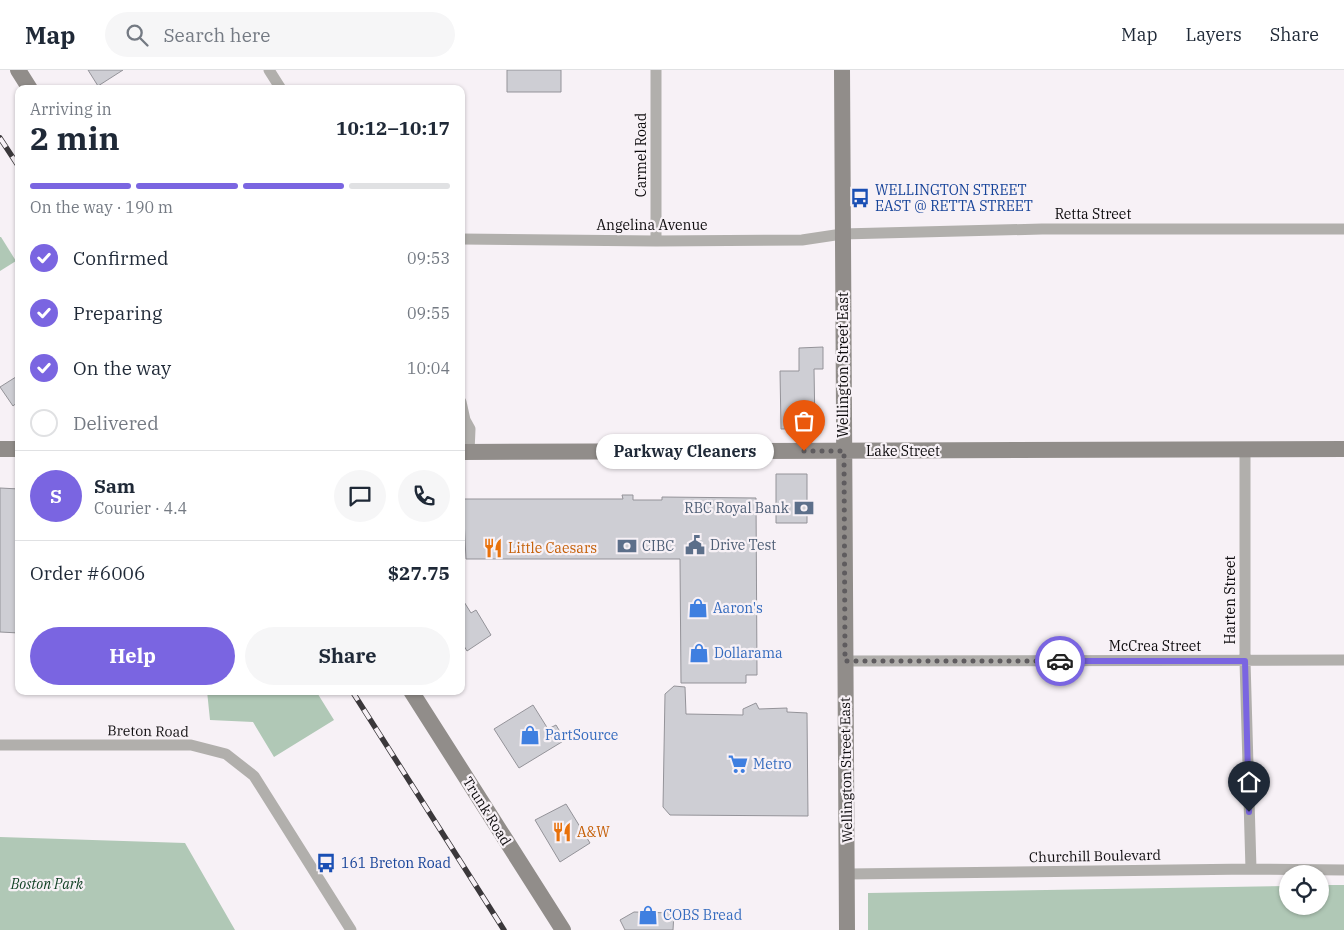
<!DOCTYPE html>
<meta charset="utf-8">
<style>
:root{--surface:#fff;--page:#f6f6f7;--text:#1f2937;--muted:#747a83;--line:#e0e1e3;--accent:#7a65e1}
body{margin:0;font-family:"IBM Plex Serif",serif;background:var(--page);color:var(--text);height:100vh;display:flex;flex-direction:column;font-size:19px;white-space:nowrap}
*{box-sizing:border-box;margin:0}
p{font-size:16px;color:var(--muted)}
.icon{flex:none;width:28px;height:28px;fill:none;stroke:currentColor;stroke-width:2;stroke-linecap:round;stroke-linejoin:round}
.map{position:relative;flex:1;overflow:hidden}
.side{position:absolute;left:15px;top:15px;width:450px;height:610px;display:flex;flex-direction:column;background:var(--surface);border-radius:10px;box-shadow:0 1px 4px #0004}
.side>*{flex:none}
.tools{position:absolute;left:1279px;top:795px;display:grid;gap:10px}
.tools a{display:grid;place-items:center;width:50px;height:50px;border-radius:50%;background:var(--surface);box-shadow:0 1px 4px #0004;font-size:25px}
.pin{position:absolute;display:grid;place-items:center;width:42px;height:42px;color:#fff;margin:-51px -21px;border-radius:50% 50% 50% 0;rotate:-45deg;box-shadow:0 0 5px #0007}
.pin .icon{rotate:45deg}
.courier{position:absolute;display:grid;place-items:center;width:50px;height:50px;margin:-25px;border:4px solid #7a65e1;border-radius:50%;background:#fff;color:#222;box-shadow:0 1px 6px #0007}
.bubble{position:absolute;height:35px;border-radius:18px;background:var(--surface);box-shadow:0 1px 4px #0004;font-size:16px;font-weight:700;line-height:35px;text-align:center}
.summary em{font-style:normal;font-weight:700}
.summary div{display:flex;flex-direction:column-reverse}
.summary{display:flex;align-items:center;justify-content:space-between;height:85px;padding:0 15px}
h1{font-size:32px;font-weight:700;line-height:38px}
.bar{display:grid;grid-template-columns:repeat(4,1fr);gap:8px 5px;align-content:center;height:60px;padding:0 15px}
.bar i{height:6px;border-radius:4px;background:var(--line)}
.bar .current{background:var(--accent)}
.bar p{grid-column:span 4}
.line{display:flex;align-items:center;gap:12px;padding:0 15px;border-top:1px solid var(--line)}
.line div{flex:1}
.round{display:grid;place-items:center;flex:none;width:52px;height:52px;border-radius:26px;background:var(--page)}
ol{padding:0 15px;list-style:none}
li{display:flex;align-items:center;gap:15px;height:55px}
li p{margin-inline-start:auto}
li .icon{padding:5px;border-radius:50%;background:var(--accent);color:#fff;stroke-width:4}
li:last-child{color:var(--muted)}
li i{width:28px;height:28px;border:2px solid var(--line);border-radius:50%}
.button{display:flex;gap:10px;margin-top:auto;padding:10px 15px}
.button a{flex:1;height:58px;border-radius:30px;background:var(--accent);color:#fff;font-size:20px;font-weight:700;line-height:58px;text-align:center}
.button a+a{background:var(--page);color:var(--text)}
header{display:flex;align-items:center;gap:30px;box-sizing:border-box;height:70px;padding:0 25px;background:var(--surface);border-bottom:1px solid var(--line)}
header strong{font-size:24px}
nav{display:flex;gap:28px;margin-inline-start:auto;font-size:18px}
.search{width:350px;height:45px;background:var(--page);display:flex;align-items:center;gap:12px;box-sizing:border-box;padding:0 18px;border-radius:28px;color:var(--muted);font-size:19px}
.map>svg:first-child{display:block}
.green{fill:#b0c8b6}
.building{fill:#ceced4;stroke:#949399}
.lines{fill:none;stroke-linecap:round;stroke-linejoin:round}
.street{stroke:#b1afac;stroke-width:11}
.secondary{stroke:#918d8a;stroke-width:16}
.rail-casing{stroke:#3b383b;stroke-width:5.5}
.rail{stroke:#f7f1f6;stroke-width:4;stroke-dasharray:11;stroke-linecap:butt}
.done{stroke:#5f5c5f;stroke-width:5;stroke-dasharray:0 9}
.route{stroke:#7a65e1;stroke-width:6}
.labels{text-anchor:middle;stroke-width:4.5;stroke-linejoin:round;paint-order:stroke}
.street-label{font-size:14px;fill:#0d0b0d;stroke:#f7f1f6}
.transit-label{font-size:14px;fill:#164399;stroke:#f7f1f6;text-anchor:start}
.service-label{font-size:14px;fill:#4e5e75;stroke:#f7f1f6;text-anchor:start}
.food-label{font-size:14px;fill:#c56008;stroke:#f7f1f6;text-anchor:start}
.shop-label{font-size:14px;fill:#366cbe;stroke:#f7f1f6;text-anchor:start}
.park-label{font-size:14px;font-style:italic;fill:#134226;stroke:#f7f1f6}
</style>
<header>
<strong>Map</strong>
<div class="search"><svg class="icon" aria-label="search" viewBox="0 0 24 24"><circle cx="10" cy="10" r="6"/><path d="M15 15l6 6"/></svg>Search here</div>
<nav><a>Map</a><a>Layers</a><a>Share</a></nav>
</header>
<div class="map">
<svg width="1344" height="860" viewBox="0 0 1344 860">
<rect width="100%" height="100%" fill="#f7f1f6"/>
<!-- green -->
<path class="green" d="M 0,167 L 1,167 L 16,191 L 0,201 Z
M 207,621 L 316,621 L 334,650 L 274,687 L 253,652 L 210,650 Z
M 0,767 L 185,773 L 235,860 L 0,860 Z
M 1320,815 L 1344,815 L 1344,860 L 868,860 L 868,823 L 1287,816 L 1288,836 L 1320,836 Z"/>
<!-- building -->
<path class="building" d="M 88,0 L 123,0 L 98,16 Z
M 507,0 L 561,0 L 561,22 L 507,22 Z
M 823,277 L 823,299 L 814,299 L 815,358 L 781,359 L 780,301 L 799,301 L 799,278 Z
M 19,305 L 19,331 L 13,336 L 0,317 Z
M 776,404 L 807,404 L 807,453 L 776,453 Z
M 0,418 L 19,419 L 19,563 L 0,562 Z
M 622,425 L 633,425 L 633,430 L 662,430 L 662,427 L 756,428 L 757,605 L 746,605 L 746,613 L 681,613 L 680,489 L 466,489 L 463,429 L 623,429 Z
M 461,527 L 471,543 L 476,540 L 491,565 L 467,581 L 464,576 L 461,578 Z
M 674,616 L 685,617 L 686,644 L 743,645 L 743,639 L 756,633 L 759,639 L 787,638 L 787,642 L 807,643 L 808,746 L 670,745 L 663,737 L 665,624 Z
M 533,635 L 548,659 L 556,655 L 565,670 L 519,698 L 494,659 Z
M 566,734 L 590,773 L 560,792 L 535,750 Z
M 634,842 L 674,843 L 673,860 L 625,860 L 620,850 Z"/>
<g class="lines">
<!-- street -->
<path class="street" d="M 269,0 L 281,19
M 656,0 L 656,171
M 461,169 L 656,171 L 802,170 L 842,164 L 1042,159 L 1344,159
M 461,332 L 465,350 L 470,359 L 469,382
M 1245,380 L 1245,591 L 1251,799
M 845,591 L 1344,590
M 0,675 L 191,675 L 226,684 L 254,706 L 351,860
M 847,804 L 1251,799 L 1344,800"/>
<!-- secondary -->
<path class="secondary" d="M 18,0 L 30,19
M 842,0 L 847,860
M 0,379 L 19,379
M 461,382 L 1344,379
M 411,621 L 563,860"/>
<defs>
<path id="rail" d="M 0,68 L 19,97
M 352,621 L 504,860"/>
</defs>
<!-- rail casing -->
<use href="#rail" class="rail-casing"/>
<!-- rail -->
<use href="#rail" class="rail"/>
</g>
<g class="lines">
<!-- done -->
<path class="done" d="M 804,381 L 844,381 L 845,591 L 1060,591"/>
<!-- route -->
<path class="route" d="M 1060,591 L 1245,591 L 1249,742"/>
</g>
<!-- icons -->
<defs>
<symbol id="bus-bare" viewBox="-9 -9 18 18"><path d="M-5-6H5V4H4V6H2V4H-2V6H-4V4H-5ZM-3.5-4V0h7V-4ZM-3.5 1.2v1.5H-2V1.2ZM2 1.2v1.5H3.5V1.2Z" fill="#1a4fb4" stroke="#f7f1f6" stroke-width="2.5" paint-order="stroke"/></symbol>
<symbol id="bank-bare" viewBox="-9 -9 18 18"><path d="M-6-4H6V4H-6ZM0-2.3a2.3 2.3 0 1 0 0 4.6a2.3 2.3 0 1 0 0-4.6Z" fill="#5c6f8a" stroke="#f7f1f6" stroke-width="2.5" paint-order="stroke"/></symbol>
<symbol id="civic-bare" viewBox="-9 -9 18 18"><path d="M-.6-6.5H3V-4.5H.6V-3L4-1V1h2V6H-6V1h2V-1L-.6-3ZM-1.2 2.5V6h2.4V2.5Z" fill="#5c6f8a" stroke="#f7f1f6" stroke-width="2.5" paint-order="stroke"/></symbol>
<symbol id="restaurant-bare" viewBox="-9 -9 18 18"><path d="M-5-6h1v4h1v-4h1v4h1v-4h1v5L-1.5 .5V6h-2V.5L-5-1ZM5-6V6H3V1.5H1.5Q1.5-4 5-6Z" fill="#e8710a" stroke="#f7f1f6" stroke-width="2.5" paint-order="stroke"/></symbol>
<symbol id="shop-bare" viewBox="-9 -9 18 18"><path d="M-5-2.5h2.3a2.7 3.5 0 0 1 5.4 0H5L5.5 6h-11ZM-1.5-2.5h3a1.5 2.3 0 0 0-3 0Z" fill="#3f7fe0" stroke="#f7f1f6" stroke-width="2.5" paint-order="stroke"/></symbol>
<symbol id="supermarket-bare" viewBox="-9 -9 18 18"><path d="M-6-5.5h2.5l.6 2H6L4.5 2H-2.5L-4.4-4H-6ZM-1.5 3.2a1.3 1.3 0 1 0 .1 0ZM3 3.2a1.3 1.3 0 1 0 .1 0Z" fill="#3f7fe0" stroke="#f7f1f6" stroke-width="2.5" paint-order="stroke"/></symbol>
</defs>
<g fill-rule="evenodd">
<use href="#bus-bare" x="846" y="114" width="28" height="28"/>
<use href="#bank-bare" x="790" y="424" width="28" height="28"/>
<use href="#civic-bare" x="681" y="461" width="28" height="28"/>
<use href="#bank-bare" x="613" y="462" width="28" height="28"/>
<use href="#restaurant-bare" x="479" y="464" width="28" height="28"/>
<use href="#shop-bare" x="684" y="524" width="28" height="28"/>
<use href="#shop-bare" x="685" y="569" width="28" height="28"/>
<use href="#shop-bare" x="516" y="651" width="28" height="28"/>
<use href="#supermarket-bare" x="724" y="680" width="28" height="28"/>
<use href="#restaurant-bare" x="548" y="748" width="28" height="28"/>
<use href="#bus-bare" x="312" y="779" width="28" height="28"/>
<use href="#shop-bare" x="634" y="831" width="28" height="28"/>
</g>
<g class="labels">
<!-- street labels -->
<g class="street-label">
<text transform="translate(641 85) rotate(-90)" y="5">Carmel Road</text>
<text x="1093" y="149">Retta Street</text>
<text x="652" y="160">Angelina Avenue</text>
<text transform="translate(843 295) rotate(-90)" y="5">Wellington Street East</text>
<text x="903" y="386">Lake Street</text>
<text transform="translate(1230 530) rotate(-90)" y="5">Harten Street</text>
<text x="1155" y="581">McCrea Street</text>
<text transform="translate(148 661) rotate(1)" y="5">Breton Road</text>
<text transform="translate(846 700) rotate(-91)" y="5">Wellington Street East</text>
<text transform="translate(487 741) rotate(58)" y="5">Trunk Road</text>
<text transform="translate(1095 786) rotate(-1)" y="5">Churchill Boulevard</text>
</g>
<!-- transit labels -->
<g class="transit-label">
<text x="875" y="125">WELLINGTON STREET<tspan x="875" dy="16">EAST @ RETTA STREET</tspan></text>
<text x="341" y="798">161 Breton Road</text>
</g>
<!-- service labels -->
<g class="service-label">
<text x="789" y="443" text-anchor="end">RBC Royal Bank</text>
<text x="710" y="480">Drive Test</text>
<text x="642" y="481">CIBC</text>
</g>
<!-- food labels -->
<g class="food-label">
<text x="508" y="483">Little Caesars</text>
<text x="577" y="767">A&amp;W</text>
</g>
<!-- shop labels -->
<g class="shop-label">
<text x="713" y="543">Aaron's</text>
<text x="714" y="588">Dollarama</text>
<text x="545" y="670">PartSource</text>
<text x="753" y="699">Metro</text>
<text x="663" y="850">COBS Bread</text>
</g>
<!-- park labels -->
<g class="park-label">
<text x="47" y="819">Boston Park</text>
</g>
</g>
</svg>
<div class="tools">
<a><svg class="icon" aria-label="locate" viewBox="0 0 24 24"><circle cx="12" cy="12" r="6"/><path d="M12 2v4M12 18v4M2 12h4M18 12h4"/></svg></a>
</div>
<div class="pin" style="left:804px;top:381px;background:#ea580c"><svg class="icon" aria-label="bag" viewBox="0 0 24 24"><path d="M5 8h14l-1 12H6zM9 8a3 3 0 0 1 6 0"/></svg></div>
<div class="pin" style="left:1249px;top:742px;background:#1f2937"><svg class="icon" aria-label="home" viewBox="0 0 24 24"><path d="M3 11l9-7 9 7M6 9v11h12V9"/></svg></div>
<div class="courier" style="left:1060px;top:591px"><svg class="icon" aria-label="car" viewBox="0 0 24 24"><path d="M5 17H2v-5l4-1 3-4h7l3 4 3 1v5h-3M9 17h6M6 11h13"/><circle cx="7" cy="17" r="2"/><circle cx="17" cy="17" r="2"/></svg></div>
<div class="bubble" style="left:596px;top:364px;width:178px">Parkway Cleaners</div>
<section class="side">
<div class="summary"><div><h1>2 min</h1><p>Arriving in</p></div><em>10:12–10:17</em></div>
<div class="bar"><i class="current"></i><i class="current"></i><i class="current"></i><i></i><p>On the way · 190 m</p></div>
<ol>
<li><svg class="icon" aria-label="check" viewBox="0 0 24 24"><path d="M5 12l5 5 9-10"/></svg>Confirmed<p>09:53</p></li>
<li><svg class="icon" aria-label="check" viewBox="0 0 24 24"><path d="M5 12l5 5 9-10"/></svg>Preparing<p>09:55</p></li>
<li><svg class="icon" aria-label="check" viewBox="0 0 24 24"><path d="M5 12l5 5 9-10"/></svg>On the way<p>10:04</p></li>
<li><i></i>Delivered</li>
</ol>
<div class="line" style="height:90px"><b class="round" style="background:var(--accent);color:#fff">S</b><div><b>Sam</b><p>Courier · 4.4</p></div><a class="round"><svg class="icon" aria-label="chat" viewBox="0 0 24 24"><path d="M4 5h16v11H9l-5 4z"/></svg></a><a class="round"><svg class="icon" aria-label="phone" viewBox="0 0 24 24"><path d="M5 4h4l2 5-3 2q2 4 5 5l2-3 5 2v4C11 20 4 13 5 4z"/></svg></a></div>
<div class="line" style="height:65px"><div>Order #6006</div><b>$27.75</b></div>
<div class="button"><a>Help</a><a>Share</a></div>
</section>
</div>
